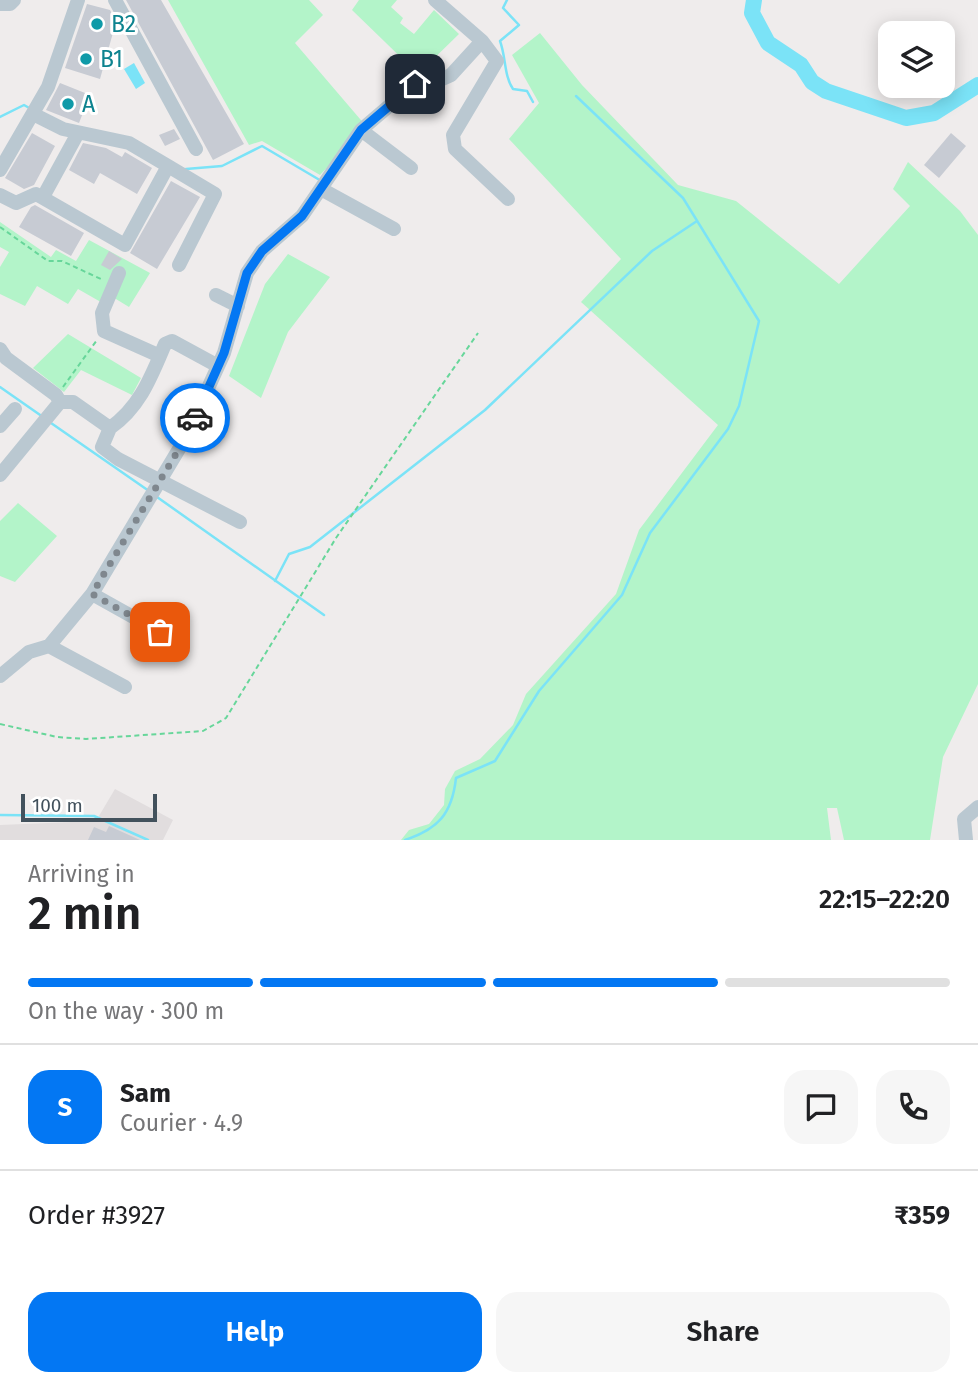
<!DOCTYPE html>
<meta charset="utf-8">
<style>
:root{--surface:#fff;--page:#f6f6f6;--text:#202124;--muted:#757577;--line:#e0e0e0;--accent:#0377f3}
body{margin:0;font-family:"Fira Sans",sans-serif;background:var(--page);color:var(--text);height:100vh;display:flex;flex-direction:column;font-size:26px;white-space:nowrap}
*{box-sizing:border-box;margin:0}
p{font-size:23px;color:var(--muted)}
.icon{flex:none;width:38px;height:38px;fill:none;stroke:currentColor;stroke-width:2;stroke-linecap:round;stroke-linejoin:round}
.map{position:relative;height:840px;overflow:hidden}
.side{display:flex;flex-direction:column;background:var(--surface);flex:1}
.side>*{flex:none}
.buttons{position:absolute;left:878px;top:21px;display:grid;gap:14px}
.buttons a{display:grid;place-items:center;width:77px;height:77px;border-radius:14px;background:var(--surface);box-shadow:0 4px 18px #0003;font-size:35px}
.scale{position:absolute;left:21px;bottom:18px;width:136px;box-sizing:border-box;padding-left:7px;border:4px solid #42515c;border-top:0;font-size:19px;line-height:24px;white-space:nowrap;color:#42515c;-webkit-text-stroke:5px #fff;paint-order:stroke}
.pin{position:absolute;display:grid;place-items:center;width:60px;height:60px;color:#fff;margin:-30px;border-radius:14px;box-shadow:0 4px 10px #0006}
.courier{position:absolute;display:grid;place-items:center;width:70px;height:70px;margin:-35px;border:5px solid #0377f3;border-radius:50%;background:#fff;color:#222;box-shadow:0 2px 9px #0007}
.head em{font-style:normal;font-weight:600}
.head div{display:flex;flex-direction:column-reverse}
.head{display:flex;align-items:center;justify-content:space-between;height:119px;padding:0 28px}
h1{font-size:46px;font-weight:600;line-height:52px}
.bar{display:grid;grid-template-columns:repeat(4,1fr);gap:10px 7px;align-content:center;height:84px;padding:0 28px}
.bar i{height:9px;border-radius:5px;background:var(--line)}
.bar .current{background:var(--accent)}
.bar p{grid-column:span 4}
.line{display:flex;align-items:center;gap:18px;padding:0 28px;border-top:2px solid var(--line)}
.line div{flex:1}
.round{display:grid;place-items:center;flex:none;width:74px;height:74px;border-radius:21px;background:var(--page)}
.button{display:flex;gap:14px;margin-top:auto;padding:14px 28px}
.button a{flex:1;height:80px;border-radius:21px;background:var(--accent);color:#fff;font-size:28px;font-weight:600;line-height:80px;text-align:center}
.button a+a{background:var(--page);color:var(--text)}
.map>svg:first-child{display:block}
.education{fill:#e1ddde}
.green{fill:#b3f4c9}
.water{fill:#7be3f7}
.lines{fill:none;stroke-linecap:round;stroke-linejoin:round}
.stream{stroke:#7be3f7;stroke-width:2.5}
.river{stroke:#7be3f7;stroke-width:16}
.building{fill:#c7cbd3}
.path{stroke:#67d69a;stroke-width:2;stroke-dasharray:5 3.5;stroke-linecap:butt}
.minor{stroke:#bac8d1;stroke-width:14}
.done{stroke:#7f878e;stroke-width:7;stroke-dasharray:0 12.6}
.route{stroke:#0377f3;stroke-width:9}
.culture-dot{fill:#0f9aa8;stroke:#fff;stroke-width:2.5}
.labels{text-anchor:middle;stroke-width:6;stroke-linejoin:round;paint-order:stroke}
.culture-label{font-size:23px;fill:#0d838f;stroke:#fff;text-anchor:start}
</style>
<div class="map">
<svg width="978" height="840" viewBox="0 0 978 840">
<rect width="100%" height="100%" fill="#efecec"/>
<!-- education -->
<path class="education" d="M 115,789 L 173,820 L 163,840 L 0,840 L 0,825 L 96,821 Z"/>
<!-- green -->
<path class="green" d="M 168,0 L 309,0 L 323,15 L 295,43 L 366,126 L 320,175 L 262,141 L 249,145 Z
M 359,0 L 397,0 L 391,7 L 403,18 L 400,23 L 414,34 L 434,10 L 459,34 L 418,74 L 352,10 Z
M 540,33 L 582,85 L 678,185 L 736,201 L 839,284 L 910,206 L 893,189 L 908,162 L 960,211 L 978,235 L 978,684 L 943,757 L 930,840 L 844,840 L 837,808 L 827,808 L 831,840 L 401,840 L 409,830 L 429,824 L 444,805 L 445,789 L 455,771 L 480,759 L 513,725 L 526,694 L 616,594 L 639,530 L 718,425 L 581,302 L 621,259 L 509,139 L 539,103 L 512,55 Z
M 0,222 L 51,257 L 56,250 L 76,261 L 89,240 L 150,273 L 129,307 L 111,296 L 106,305 L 78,289 L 68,304 L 37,286 L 25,306 L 0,294 L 0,267 L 9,252 L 0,247 Z
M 288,254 L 330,277 L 288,332 L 261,398 L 229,376 L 265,284 Z
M 68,334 L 141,378 L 132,395 L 81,370 L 64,392 L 33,368 Z
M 18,503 L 57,536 L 15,582 L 0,576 L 0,521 Z"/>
<!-- water -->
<path class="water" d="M 134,63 L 145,83 L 136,89 L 124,69 Z"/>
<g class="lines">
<!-- stream -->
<path class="stream" d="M 507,0 L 503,8 L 519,25 L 500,41 C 506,57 504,76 513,89 L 527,91 L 533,102
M 0,117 L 24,105 L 31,109
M 186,169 L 222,166 L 262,146 L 318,179
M 0,387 L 43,417
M 51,423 L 149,491
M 157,497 L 324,615
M 275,581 L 289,554 L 310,547 L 485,410 L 652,251 L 697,221
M 0,815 L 94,816 L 148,840
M 405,840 C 438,829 452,814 456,778 L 495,761 L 539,691 L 622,595 L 650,533 L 728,429 L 739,406 L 759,321 L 683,198 L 576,96"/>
<!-- river -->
<path class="river" d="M 754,0 L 752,13 L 768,43 L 801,65 L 812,82 L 826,91 L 906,118 L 934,113 L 978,85"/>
</g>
<!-- building -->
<path class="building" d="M 126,0 L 161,0 L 244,144 L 213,160 Z
M 87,4 L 110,10 L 116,22 L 100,79 L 65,68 Z
M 60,83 L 90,95 L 79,123 L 46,110 Z
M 174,129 L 180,139 L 165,146 L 159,135 Z
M 32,133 L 55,146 L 34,185 L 24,189 L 5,178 Z
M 951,133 L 966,146 L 939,178 L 924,165 Z
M 83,143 L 106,148 L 122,157 L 125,152 L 152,168 L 137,194 L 100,173 L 94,184 L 69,170 Z
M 171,181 L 200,197 L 157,269 L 130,253 Z
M 35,205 L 84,233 L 71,256 L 19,227 L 31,207 Z
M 109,251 L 122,259 L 110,270 L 101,265 Z
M 109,826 L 140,840 L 88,840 L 94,827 L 106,832 Z"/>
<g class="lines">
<!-- path -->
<path class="path" d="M 0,227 L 48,261 L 62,261 L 103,280
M 63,387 L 97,340
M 0,724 L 57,737 L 86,739 L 203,731 L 226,718 L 336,538 L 478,333"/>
<!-- minor -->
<path class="minor" d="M 115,0 L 196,149
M 435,0 L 482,41 L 497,61 L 453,135 L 455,149 L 508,199
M 0,4 L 10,4 L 14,0
M 361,130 L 411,168
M 168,166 L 215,194 L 179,265
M 0,170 L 48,87 L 78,0
M 321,189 L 394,229
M 0,195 L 16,203 L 36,194 L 125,245 L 168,166 L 129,143 L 63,129 L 33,114
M 43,197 L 78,133
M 119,273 L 102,313 L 104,331 L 160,356
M 216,295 L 238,306
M 0,349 L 6,358 L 56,395 L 60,402
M 60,402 L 73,402 L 110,428 C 140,407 151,377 165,344 L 172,341 L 218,366
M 0,426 L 15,409
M 110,428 L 102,447 L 118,459 L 240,522
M 0,475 L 60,402
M 92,594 L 160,632
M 49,646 L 125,687
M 0,676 L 29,652 L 49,646 L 92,594 L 185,439 L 224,353 L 247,273 L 262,251 L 302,216 L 361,130 L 431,70 L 442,79 L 451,75 L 482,41
M 966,840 L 964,819 L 978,807"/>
</g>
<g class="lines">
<!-- done -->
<path class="done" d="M 160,632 L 92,594 L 185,439 L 195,418"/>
<!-- route -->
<path class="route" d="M 195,418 L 224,353 L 247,273 L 262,251 L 302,216 L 361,130 L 415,84"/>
</g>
<!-- markers -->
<g class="culture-dot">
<circle cx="97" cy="24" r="7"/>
<circle cx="86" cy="59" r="7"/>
<circle cx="68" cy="104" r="7"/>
</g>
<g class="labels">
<!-- culture labels -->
<g class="culture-label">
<text x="111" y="32">B2</text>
<text x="100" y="67">B1</text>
<text x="82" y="112">A</text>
</g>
</g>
</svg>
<div class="buttons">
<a><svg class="icon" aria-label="layers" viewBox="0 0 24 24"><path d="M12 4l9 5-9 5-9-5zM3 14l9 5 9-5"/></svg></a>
</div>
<div class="scale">100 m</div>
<div class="pin" style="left:160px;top:632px;background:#ea580c"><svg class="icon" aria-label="bag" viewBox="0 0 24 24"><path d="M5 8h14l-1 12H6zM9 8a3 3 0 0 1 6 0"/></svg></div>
<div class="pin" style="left:415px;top:84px;background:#1f2937"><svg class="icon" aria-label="home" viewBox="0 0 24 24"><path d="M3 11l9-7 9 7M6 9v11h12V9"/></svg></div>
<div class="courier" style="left:195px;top:418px"><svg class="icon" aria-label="car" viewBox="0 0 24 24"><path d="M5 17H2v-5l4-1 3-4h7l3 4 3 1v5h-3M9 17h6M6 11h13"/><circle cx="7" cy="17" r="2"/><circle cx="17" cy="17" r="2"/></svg></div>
</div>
<section class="side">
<div class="head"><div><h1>2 min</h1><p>Arriving in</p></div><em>22:15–22:20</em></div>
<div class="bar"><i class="current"></i><i class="current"></i><i class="current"></i><i></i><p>On the way · 300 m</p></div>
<div class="line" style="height:126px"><b class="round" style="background:var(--accent);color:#fff">S</b><div><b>Sam</b><p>Courier · 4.9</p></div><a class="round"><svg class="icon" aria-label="chat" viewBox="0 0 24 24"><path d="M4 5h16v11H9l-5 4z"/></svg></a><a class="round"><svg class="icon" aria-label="phone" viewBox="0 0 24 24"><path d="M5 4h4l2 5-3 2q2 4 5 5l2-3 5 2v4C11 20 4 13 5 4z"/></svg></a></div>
<div class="line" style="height:91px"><div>Order #3927</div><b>₹359</b></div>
<div class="button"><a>Help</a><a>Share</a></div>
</section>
